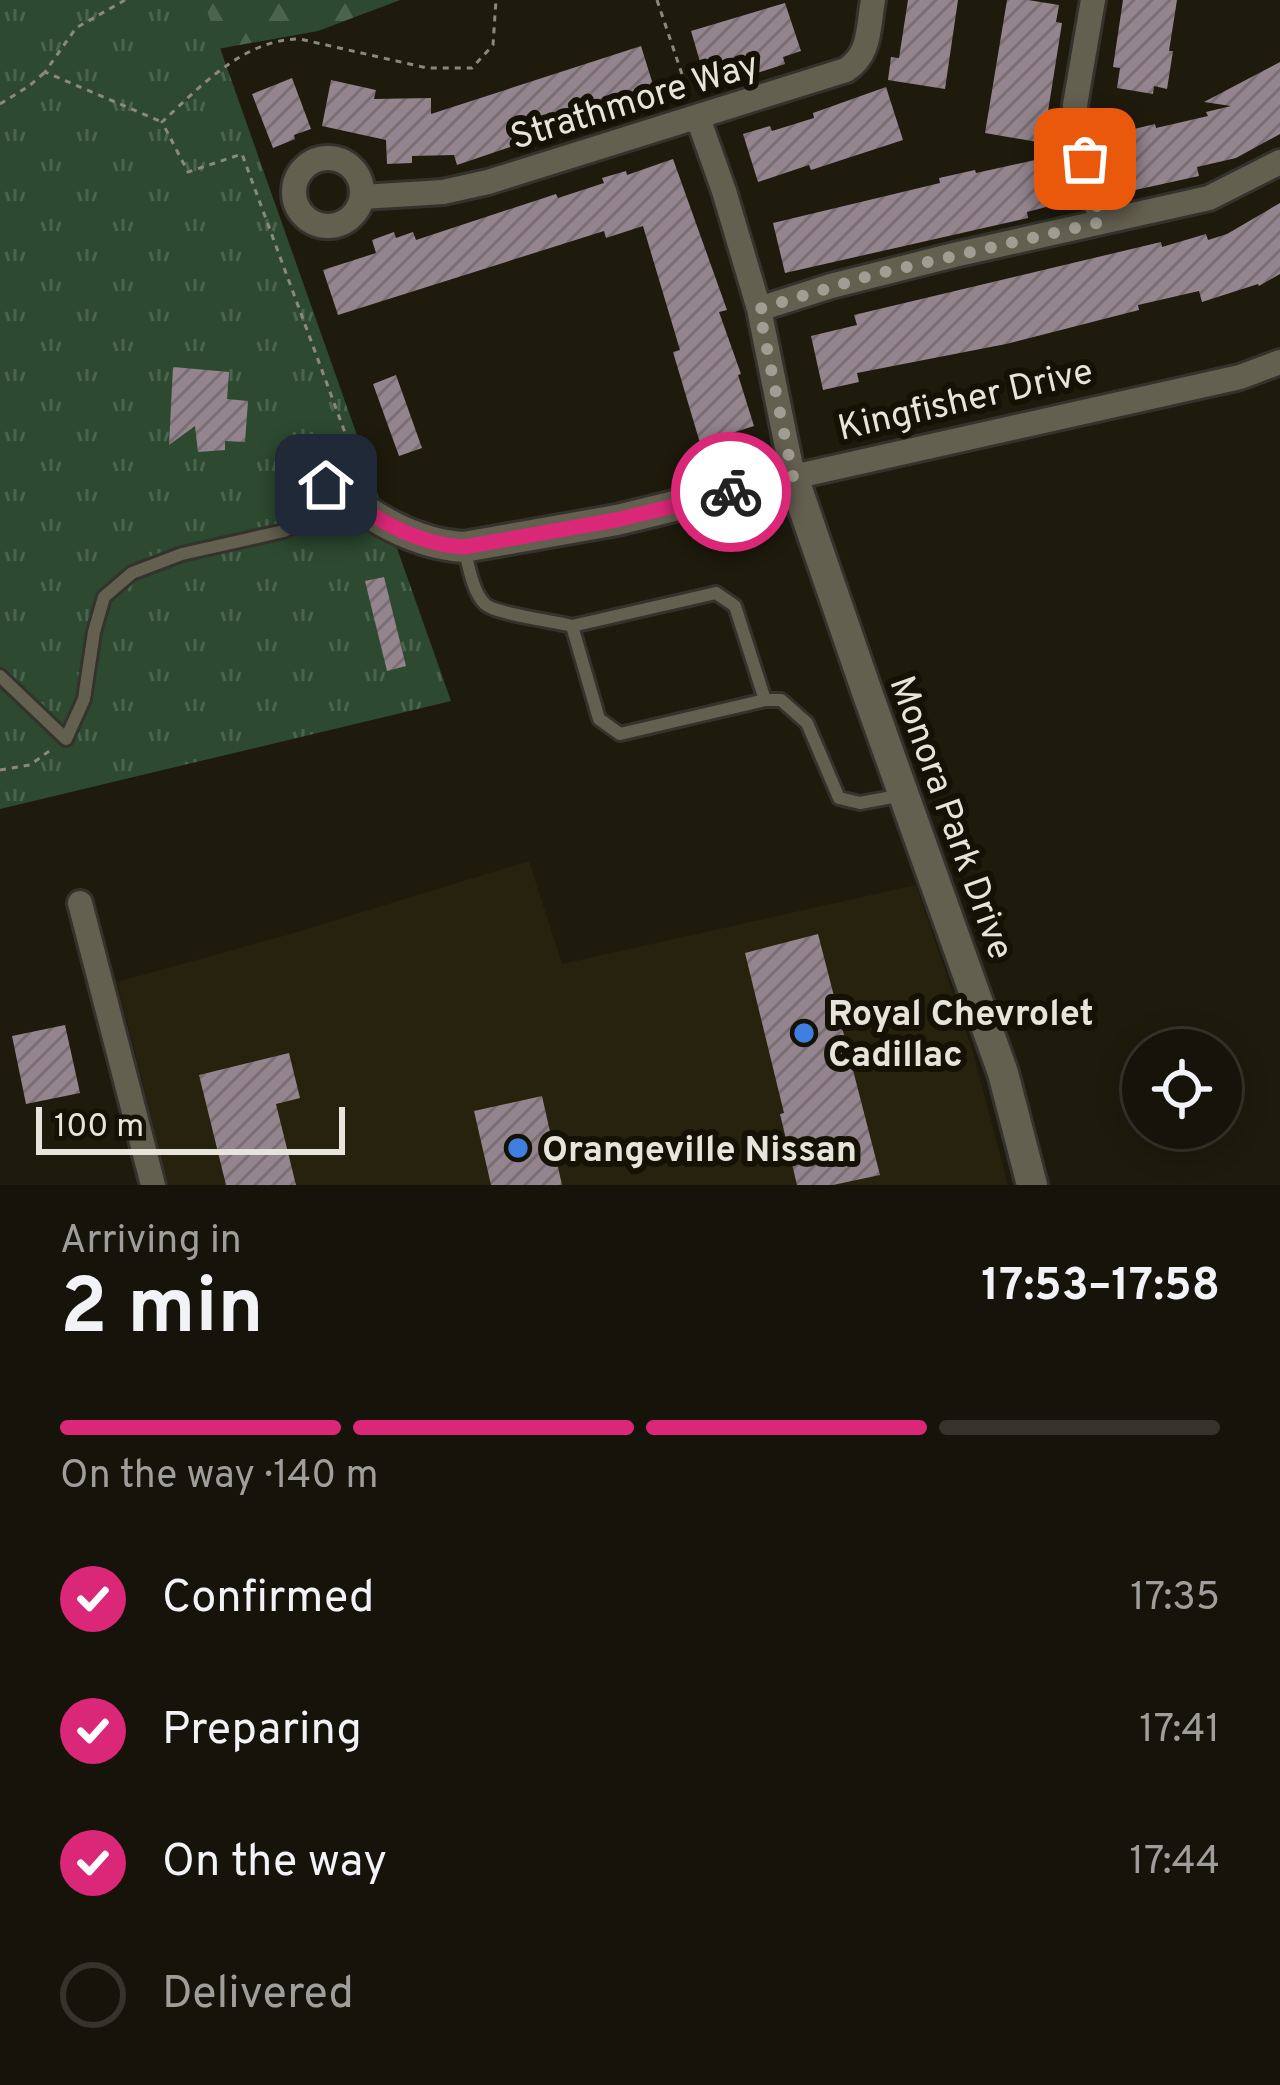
<!DOCTYPE html>
<meta charset="utf-8">
<style>
:root{--surface:#16140a;--page:#232118;--text:#f1f3f6;--muted:#9e9e9c;--line:#35332b;--accent:#db2777}
body{margin:0;font-family:Overpass,sans-serif;background:var(--page);color:var(--text);height:100vh;display:flex;flex-direction:column;font-size:45px;white-space:nowrap}
*{box-sizing:border-box;margin:0}
p{font-size:39px;color:var(--muted)}
.icon{flex:none;width:66px;height:66px;fill:none;stroke:currentColor;stroke-width:2;stroke-linecap:round;stroke-linejoin:round}
.map{position:relative;height:1185px;overflow:hidden}
.panel{display:flex;flex-direction:column;background:var(--surface);flex:1}
.panel>*{flex:none}
.buttons{position:absolute;left:1122px;top:1029px;display:grid;gap:24px}
.buttons a{display:grid;place-items:center;width:120px;height:120px;border-radius:50%;background:var(--surface);box-shadow:0 6px 30px #0003,0 0 0 3px var(--line);font-size:60px}
.scale{position:absolute;left:36px;bottom:30px;width:309px;box-sizing:border-box;padding-left:12px;border:6px solid #e6e4db;border-top:0;font-size:33px;line-height:42px;white-space:nowrap;color:#e6e4db;-webkit-text-stroke:9px #151205;paint-order:stroke}
.pin{position:absolute;display:grid;place-items:center;width:102px;height:102px;color:#fff;margin:-51px;border-radius:24px;box-shadow:0 6px 18px #0006}
.courier{position:absolute;display:grid;place-items:center;width:120px;height:120px;margin:-60px;border:9px solid #db2777;border-radius:50%;background:#fff;color:#222;box-shadow:0 3px 15px #0007}
.head em{font-style:normal;font-weight:700}
.head div{display:flex;flex-direction:column-reverse}
.head{display:flex;align-items:center;justify-content:space-between;height:204px;padding:0 60px}
h1{font-size:78px;font-weight:700;line-height:90px}
.bar{display:grid;grid-template-columns:repeat(4,1fr);gap:18px 12px;align-content:center;height:144px;padding:0 60px}
.bar i{height:15px;border-radius:9px;background:var(--line)}
.bar .current{background:var(--accent)}
.bar p{grid-column:span 4}
ol{padding:0 60px;list-style:none}
li{display:flex;align-items:center;gap:36px;height:132px}
li p{margin-inline-start:auto}
li .icon{padding:12px;border-radius:50%;background:var(--accent);color:#fff;stroke-width:4}
li:last-child{color:var(--muted)}
li i{width:66px;height:66px;border:6px solid var(--line);border-radius:50%}
.map>svg:first-child{display:block}
.built{fill:#26220d}
.forest{fill:url(#forest-firs)}
.park{fill:url(#park-tufts)}
.building{fill:url(#building-hatch)}
.lines{fill:none;stroke-linecap:round;stroke-linejoin:round}
.service-casing{stroke:#34322c;stroke-width:18}
.minor-casing{stroke:#34322c;stroke-width:30}
.tertiary-casing{stroke:#34322c;stroke-width:36}
.path{stroke:#8b897d;stroke-width:3;stroke-dasharray:6 6;stroke-linecap:butt}
.service{stroke:#636050;stroke-width:12}
.minor{stroke:#636050;stroke-width:24}
.tertiary{stroke:#636050;stroke-width:30}
.done{stroke:#a09e93;stroke-width:12;stroke-dasharray:0 21.6}
.route{stroke:#db2777;stroke-width:15}
.shop-dot{fill:#3f7fe0;stroke:#151205;stroke-width:4.5}
.labels{text-anchor:middle;stroke-width:12;stroke-linejoin:round;paint-order:stroke}
.street-label{font-size:36px;fill:#e6e4db;stroke:#151205}
.poi-label{font-size:36px;font-weight:bold;fill:#e6e4db;stroke:#151205;text-anchor:start}
</style>
<div class="map">
<svg width="1280" height="1185" viewBox="0 0 1280 1185">
<defs>
<pattern id="forest-firs" width="22" height="20" patternUnits="userSpaceOnUse" patternTransform="scale(3)"><rect width="22" height="20" fill="#2d4a30"/><path d="M5 1l3.5 6h-7zM16 11l3.5 6h-7z" fill="#4b644d"/></pattern>
<pattern id="park-tufts" width="24" height="20" patternUnits="userSpaceOnUse" patternTransform="scale(3)"><rect width="24" height="20" fill="#2d4a30"/><path d="M3 7l-1-3M5 7V3M7 7l1-3M15 17l-1-3M17 17v-4M19 17l1-3" fill="none" stroke="#4b644d"/></pattern>
<pattern id="building-hatch" width="6" height="6" patternUnits="userSpaceOnUse" patternTransform="scale(3)"><rect width="6" height="6" fill="#94848e"/><path d="M-1 1l2-2M0 6l6-6M5 7l2-2" fill="none" stroke="#786e73"/></pattern>
</defs>
<rect width="100%" height="100%" fill="#1e1b0d"/>
<!-- built -->
<path class="built" d="M 529,861 L 562,964 L 916,885 L 972,1049 L 1008,1185 L 168,1185 L 117,982 L 287,935 Z"/>
<!-- forest -->
<path class="forest" d="M 0,0 L 400,0 L 318,31 L 217,49 Z"/>
<!-- park -->
<path class="park" d="M 0,0 L 203,0 L 451,701 L 0,809 Z"/>
<!-- building -->
<path class="building" d="M 908,0 L 958,0 L 945,89 L 888,80 L 891,57 L 899,58 Z
M 1007,0 L 1028,0 L 1059,5 L 1056,22 L 1062,23 L 1043,143 L 985,133 Z
M 1123,0 L 1177,0 L 1169,51 L 1173,51 L 1167,89 L 1154,86 L 1153,94 L 1117,88 L 1120,68 L 1113,67 Z
M 785,3 L 801,51 L 783,57 L 785,64 L 708,89 L 691,31 Z
M 641,46 L 659,104 L 638,111 L 636,106 L 605,116 L 606,120 L 582,127 L 581,123 L 547,133 L 549,138 L 526,146 L 525,142 L 457,165 L 454,155 L 412,156 L 412,163 L 387,164 L 386,140 L 322,126 L 331,80 L 376,90 L 374,99 L 431,98 L 431,114 Z
M 1280,62 L 1280,134 L 1236,158 L 1197,167 L 1199,176 L 1126,192 L 1113,134 L 1155,124 L 1156,128 L 1208,116 L 1206,112 L 1231,106 L 1204,102 Z
M 292,78 L 311,129 L 294,135 L 295,139 L 273,148 L 252,94 Z
M 886,87 L 903,140 L 811,170 L 809,165 L 758,182 L 743,134 L 770,126 L 772,131 L 814,118 L 813,113 Z
M 673,159 L 727,310 L 719,312 L 741,374 L 738,375 L 754,426 L 700,443 L 673,352 L 680,350 L 643,226 L 606,238 L 604,231 L 338,315 L 323,270 L 376,253 L 372,240 L 394,232 L 396,238 L 413,232 L 416,240 L 556,194 L 558,198 L 604,183 L 602,178 L 626,171 L 627,175 Z
M 1035,160 L 1046,207 L 1027,212 L 1028,218 L 785,273 L 773,223 L 940,183 L 939,178 L 975,170 L 976,173 Z
M 1280,203 L 1280,274 L 1259,286 L 1258,284 L 1202,302 L 1199,291 L 1138,305 L 1139,310 L 1006,344 L 857,373 L 859,382 L 823,390 L 811,336 L 857,325 L 854,315 L 1161,242 L 1162,247 L 1206,234 L 1208,240 L 1227,234 Z
M 173,367 L 229,372 L 227,399 L 248,401 L 245,442 L 225,441 L 225,450 L 198,452 L 195,426 L 169,445 Z
M 396,375 L 422,448 L 399,456 L 373,384 Z
M 384,577 L 406,666 L 387,671 L 365,581 Z
M 818,934 L 880,1175 L 833,1185 L 797,1185 L 780,1114 L 784,1113 L 745,953 Z
M 65,1025 L 80,1093 L 26,1104 L 12,1036 Z
M 289,1053 L 300,1098 L 276,1104 L 296,1185 L 226,1185 L 199,1075 Z
M 542,1096 L 562,1185 L 491,1185 L 474,1111 Z"/>
<g class="lines">
<defs>
<path id="service" d="M 464,548 C 469,566 472,591 485,604 C 495,614 554,621 572,626 L 599,719 L 620,734 L 765,700 L 781,700 L 807,723 L 839,798 L 860,803 L 903,795
M 572,626 L 716,593 L 735,606 L 765,700
M 0,676 L 66,739 L 84,699 L 94,632 L 104,597 L 132,573 L 182,554 L 284,531 L 301,521 L 326,485 L 328,466"/>
<path id="minor" d="M 1093,0 L 1075,105 L 1077,128 L 1101,222
M 698,118 L 724,191 L 759,309 L 793,477 L 1240,377 L 1280,362
M294 192a34 34 0 1 1 68 0a34 34 0 1 1-68 0Z
M 362,197 L 443,192 L 488,182 L 846,70 C 871,54 868,27 873,0
M 759,309 L 831,286 L 954,255 L 1209,198 L 1280,162
M 80,903 L 153,1185"/>
<path id="tertiary" d="M 326,485 C 369,514 411,544 464,547 L 617,520 L 793,477 L 867,692 L 1003,1073 L 1032,1185"/>
</defs>
<!-- service casing -->
<use href="#service" class="service-casing"/>
<!-- minor casing -->
<use href="#minor" class="minor-casing"/>
<!-- tertiary casing -->
<use href="#tertiary" class="tertiary-casing"/>
<!-- path -->
<path class="path" d="M 125,0 L 76,28 L 45,72 L 162,122
M 657,0 L 689,95
M 0,104 L 29,86 L 44,73
M 346,460 L 354,457 L 242,154 L 188,172 L 162,122 C 201,86 244,39 300,39 L 427,68 L 472,68 L 493,45 L 496,0
M 0,770 L 30,765 L 52,749"/>
<!-- service -->
<use href="#service" class="service"/>
<!-- minor -->
<use href="#minor" class="minor"/>
<!-- tertiary -->
<use href="#tertiary" class="tertiary"/>
</g>
<g class="lines">
<!-- done -->
<path class="done" d="M 731,492 L 793,477 L 759,309 L 872,275 L 1101,222 L 1085,159"/>
<!-- route -->
<path class="route" d="M 326,485 C 369,514 411,544 464,547 L 616,520 L 731,492"/>
</g>
<!-- markers -->
<g class="shop-dot">
<circle cx="804" cy="1033" r="12"/>
<circle cx="518" cy="1148" r="12"/>
</g>
<g class="labels">
<!-- street labels -->
<g class="street-label">
<text transform="translate(634 99) rotate(-17)" y="13">Strathmore Way</text>
<text transform="translate(965 398) rotate(-13)" y="13">Kingfisher Drive</text>
<text transform="translate(953 817) rotate(70)" y="13">Monora Park Drive</text>
</g>
<!-- poi labels -->
<g class="poi-label">
<text x="828" y="1025">Royal Chevrolet<tspan x="828" dy="41">Cadillac</tspan></text>
<text x="542" y="1161">Orangeville Nissan</text>
</g>
</g>
</svg>
<div class="buttons">
<a><svg class="icon" aria-label="locate" viewBox="0 0 24 24"><circle cx="12" cy="12" r="6"/><path d="M12 2v4M12 18v4M2 12h4M18 12h4"/></svg></a>
</div>
<div class="scale">100 m</div>
<div class="pin" style="left:1085px;top:159px;background:#ea580c"><svg class="icon" aria-label="bag" viewBox="0 0 24 24"><path d="M5 8h14l-1 12H6zM9 8a3 3 0 0 1 6 0"/></svg></div>
<div class="pin" style="left:326px;top:485px;background:#1f2937"><svg class="icon" aria-label="home" viewBox="0 0 24 24"><path d="M3 11l9-7 9 7M6 9v11h12V9"/></svg></div>
<div class="courier" style="left:731px;top:492px"><svg class="icon" aria-label="bike" viewBox="0 0 24 24"><circle cx="6" cy="16" r="4"/><circle cx="18" cy="16" r="4"/><path d="M6 16l4-8h5l3 8M10 8l3 8H6M13 5h3"/></svg></div>
</div>
<section class="panel">
<div class="head"><div><h1>2 min</h1><p>Arriving in</p></div><em>17:53–17:58</em></div>
<div class="bar"><i class="current"></i><i class="current"></i><i class="current"></i><i></i><p>On the way · 140 m</p></div>
<ol>
<li><svg class="icon" aria-label="check" viewBox="0 0 24 24"><path d="M5 12l5 5 9-10"/></svg>Confirmed<p>17:35</p></li>
<li><svg class="icon" aria-label="check" viewBox="0 0 24 24"><path d="M5 12l5 5 9-10"/></svg>Preparing<p>17:41</p></li>
<li><svg class="icon" aria-label="check" viewBox="0 0 24 24"><path d="M5 12l5 5 9-10"/></svg>On the way<p>17:44</p></li>
<li><i></i>Delivered</li>
</ol>
</section>
